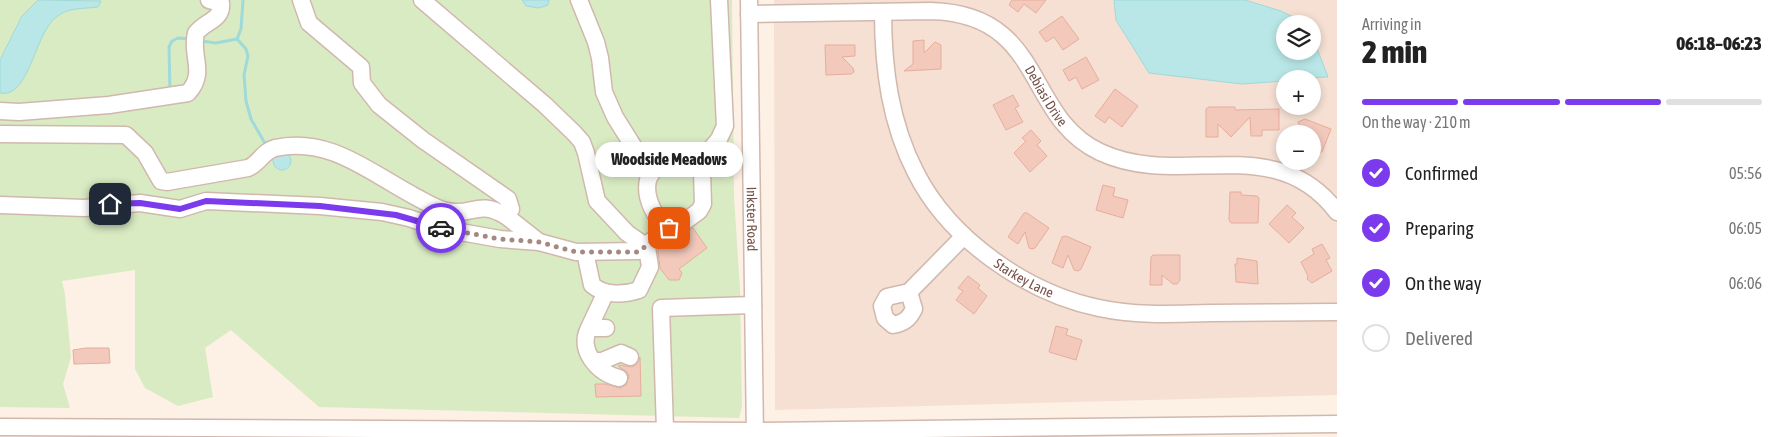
<!DOCTYPE html>
<meta charset="utf-8">
<style>
:root{--surface:#fff;--page:#f2f2f2;--text:#222;--muted:#767676;--line:#e0e0e0;--accent:#7c3aed}
body{margin:0;font-family:"Asap Condensed",sans-serif;background:var(--page);color:var(--text);height:100vh;display:flex;flex-direction:column;font-size:19px;white-space:nowrap}
*{box-sizing:border-box;margin:0}
p{font-size:16px;color:var(--muted)}
.icon{flex:none;width:28px;height:28px;fill:none;stroke:currentColor;stroke-width:2;stroke-linecap:round;stroke-linejoin:round}
.map{position:relative;flex:1;overflow:hidden}
.details{display:flex;flex-direction:column;background:var(--surface);width:450px}
.details>*{flex:none}
.buttons{position:absolute;left:1276px;top:15px;display:grid;gap:10px}
.buttons a{display:grid;place-items:center;width:45px;height:45px;border-radius:50%;background:var(--surface);box-shadow:0 2px 8px #0003;font-size:25px}
.pin{position:absolute;display:grid;place-items:center;width:42px;height:42px;color:#fff;margin:-21px;border-radius:10px;box-shadow:0 2px 8px #0006}
.courier{position:absolute;display:grid;place-items:center;width:50px;height:50px;margin:-25px;border:4px solid #7c3aed;border-radius:50%;background:#fff;color:#222;box-shadow:0 1px 6px #0007}
.bubble{position:absolute;height:35px;border-radius:18px;background:var(--surface);box-shadow:0 2px 8px #0003;font-size:16px;font-weight:800;line-height:35px;text-align:center}
.summary em{font-style:normal;font-weight:800}
.summary div{display:flex;flex-direction:column-reverse}
.summary{display:flex;align-items:center;justify-content:space-between;height:85px;padding:0 25px}
h1{font-size:32px;font-weight:800;line-height:38px}
.bar{display:grid;grid-template-columns:repeat(4,1fr);gap:8px 5px;align-content:center;height:60px;padding:0 25px}
.bar i{height:6px;border-radius:4px;background:var(--line)}
.bar .selected{background:var(--accent)}
.bar p{grid-column:span 4}
ol{padding:0 25px;list-style:none}
li{display:flex;align-items:center;gap:15px;height:55px}
li p{margin-inline-start:auto}
li .icon{padding:5px;border-radius:50%;background:var(--accent);color:#fff;stroke-width:4}
li:last-child{color:var(--muted)}
li i{width:28px;height:28px;border:2px solid var(--line);border-radius:50%}
main{display:flex;flex:1;min-height:0}
.map>svg:first-child{display:block}
.residential{fill:#f5e0d3;fill-rule:evenodd}
.green{fill:#d9ebc3}
.water{fill:#b9e7e7;stroke:#9fd9d9}
.lines{fill:none;stroke-linecap:round;stroke-linejoin:round}
.stream{stroke:#9fd9d9;stroke-width:3}
.building{fill:#f3c9bc;stroke:#e6ad9c}
.minor-casing{stroke:#d1b8ad;stroke-width:19}
.minor{stroke:#fff;stroke-width:16}
.done{stroke:#a58980;stroke-width:5;stroke-dasharray:0 9}
.route{stroke:#7c3aed;stroke-width:6}
.labels{text-anchor:middle;stroke-width:4.5;stroke-linejoin:round;paint-order:stroke}
.street-label{font-size:14px;fill:#765249;stroke:#fff4ec}
</style>
<main>
<div class="map">
<svg width="1337" height="437" viewBox="0 0 1337 437">
<rect width="100%" height="100%" fill="#fdf0e5"/>
<!-- residential -->
<path class="residential" d="M 774,0 L 1337,0 L 1337,395 L 775,410 ZM 1285,24 L 1312,24 L 1312,51 L 1285,51 ZM 1285,79 L 1312,79 L 1312,106 L 1285,106 ZM 1285,134 L 1312,134 L 1312,161 L 1285,161 Z"/>
<!-- green -->
<path class="green" d="M 0,0 L 732,0 L 734,197 L 740,289 L 742,406 L 739,418 L 319,407 L 231,330 L 205,348 L 213,397 L 178,406 L 145,388 L 135,369 L 135,270 L 62,281 L 65,295 L 71,357 L 63,384 L 70,408 L 0,407 Z"/>
<!-- water -->
<path class="water" d="M 38,0 L 101,1 L 98,7 C 82,9 68,7 55,18 C 34,36 29,99 0,93 L 0,60 L 22,16 Z
M 522,0 L 549,0 L 548,5 L 539,8 L 526,6 Z
M 1114,0 L 1245,0 L 1281,11 L 1307,24 L 1285,24 L 1285,51 L 1312,51 L 1313,38 L 1328,77 L 1285,79 L 1285,81 L 1242,84 L 1149,73 L 1116,20 Z
M273 161a9 9 0 1 1 18 0a9 9 0 1 1-18 0Z"/>
<g class="lines">
<!-- stream -->
<path class="stream" d="M 237,39 L 246,49 L 248,56 L 244,75 L 246,101 L 251,119 L 267,147
M 201,41 L 216,43 L 237,39 L 241,29 L 243,0
M 170,91 L 169,47 L 172,41 L 178,38 L 190,39"/>
</g>
<!-- building -->
<path class="building" d="M 1012,0 L 1046,0 L 1036,13 L 1024,4 L 1018,12 L 1009,5 Z
M 1062,16 L 1079,39 L 1063,50 L 1054,37 L 1046,42 L 1039,32 Z
M 924,40 L 924,53 L 935,42 L 941,45 L 941,69 L 904,71 L 913,64 L 913,41 Z
M 825,45 L 855,45 L 855,56 L 842,57 L 853,68 L 854,72 L 851,74 L 826,75 Z
M 1086,57 L 1099,80 L 1082,89 L 1076,77 L 1069,81 L 1063,70 Z
M 1115,89 L 1138,106 L 1122,127 L 1109,117 L 1105,123 L 1095,116 Z
M 1013,95 L 1019,106 L 1015,108 L 1023,122 L 1006,130 L 993,105 Z
M 1209,107 L 1235,107 L 1235,110 L 1279,109 L 1279,130 L 1262,130 L 1262,136 L 1251,136 L 1250,117 L 1231,137 L 1218,124 L 1218,137 L 1206,137 L 1206,109 Z
M 1305,119 L 1331,129 L 1322,152 L 1318,153 L 1314,152 L 1312,147 L 1312,134 L 1297,134 L 1300,126 L 1298,122 Z
M 1031,130 L 1041,141 L 1037,145 L 1047,156 L 1030,172 L 1014,153 L 1026,141 L 1022,138 Z
M 1103,185 L 1115,188 L 1113,196 L 1128,200 L 1123,218 L 1096,210 Z
M 1230,192 L 1241,192 L 1241,195 L 1257,196 L 1259,198 L 1258,223 L 1231,223 L 1229,220 Z
M 1287,205 L 1296,213 L 1292,217 L 1304,228 L 1289,243 L 1269,224 Z
M 1024,213 L 1027,213 L 1049,228 L 1035,248 L 1032,249 L 1029,248 L 1025,232 L 1018,244 L 1008,237 Z
M 693,228 L 707,248 L 679,269 L 682,273 L 679,280 L 669,280 L 660,268 L 658,250 L 674,237 Z
M 1066,236 L 1091,247 L 1081,269 L 1078,271 L 1074,270 L 1068,255 L 1063,268 L 1052,263 L 1062,237 Z
M 1322,244 L 1330,258 L 1326,260 L 1332,271 L 1312,283 L 1307,279 L 1308,276 L 1301,262 L 1314,254 L 1312,249 Z
M 1153,255 L 1180,255 L 1180,280 L 1177,284 L 1173,284 L 1162,275 L 1162,285 L 1150,285 L 1151,257 Z
M 1237,258 L 1257,261 L 1258,284 L 1236,282 L 1235,264 L 1237,264 Z
M 968,276 L 980,285 L 978,288 L 987,296 L 974,314 L 956,300 L 963,291 L 958,288 Z
M 1056,326 L 1068,329 L 1066,335 L 1082,340 L 1076,360 L 1049,352 Z
M 86,348 L 109,348 L 110,363 L 74,364 L 73,350 Z
M 640,357 L 641,396 L 596,397 L 595,384 L 606,384 L 620,388 L 626,385 L 629,376 L 626,371 L 619,367 L 619,365 L 632,367 L 636,365 Z"/>
<g class="lines">
<defs>
<g id="minor">
<path d="M 422,0 L 545,105 L 574,133 L 582,142 L 586,153 L 597,201 L 627,233 L 647,247 L 650,267 L 639,290 C 624,295 605,296 592,285 L 585,252"/>
<path d="M 579,0 L 596,42 L 600,58 L 604,92 L 615,117 L 635,149 L 653,160 L 656,166 C 653,171 650,175 648,180 C 644,197 655,220 669,228"/>
<path id="s1" d="M 749,0 L 755,437"/>
<path id="s2" d="M 883,12 C 883,68 890,123 916,173 C 950,240 1027,293 1099,308 C 1136,316 1174,314 1212,313 C 1254,313 1295,312 1337,312"/>
<path id="s3" d="M 749,14 L 931,11 C 1046,14 1024,117 1100,152 C 1181,190 1274,129 1337,212"/>
<path d="M 0,111 L 19,112 L 109,105 L 188,93 C 207,72 190,56 196,33 C 205,21 223,20 221,3 L 209,0"/>
<path d="M 0,134 L 126,135 L 145,153 L 161,181 L 167,182 L 248,168 C 259,164 263,151 275,148 C 330,136 370,173 416,197 C 426,202 436,209 447,211 C 472,217 477,199 506,216 L 511,209 L 508,199 L 423,140 L 379,105 L 362,83 L 361,67 L 309,23 L 301,0"/>
<path d="M 0,205 L 84,208 L 140,203 L 180,209 L 206,201 L 320,206 L 382,212 L 409,218 L 438,228 L 500,239 L 539,242 L 576,252 L 638,251 L 669,228 L 684,222 L 699,211 L 703,204 L 702,172 L 704,157 L 719,139 L 725,126 L 719,0"/>
<path d="M 506,216 L 539,242"/>
<path d="M 909,292 L 914,309 C 909,319 904,323 893,325 L 885,318 L 882,306 L 887,297 L 909,292 L 964,236"/>
<path d="M 605,294 L 589,328 L 606,328"/>
<path d="M 589,328 C 577,350 598,373 619,378"/>
<path d="M 596,361 L 602,361 L 621,353 L 630,357"/>
<path d="M 0,427 L 755,431 L 1337,424"/>
<path d="M 665,430 L 661,308 L 753,305"/>
</g>
</defs>
<!-- minor casing -->
<use href="#minor" class="minor-casing"/>
<!-- minor -->
<use href="#minor" class="minor"/>
</g>
<g class="lines">
<!-- done -->
<path class="done" d="M 441,228 L 500,239 L 539,242 L 576,252 L 638,252 L 669,228"/>
<!-- route -->
<path class="route" d="M 110,204 L 140,203 L 180,209 L 206,201 L 320,206 L 396,215 L 441,228"/>
</g>
<g class="labels">
<!-- street labels -->
<g class="street-label">
<text dy="5" stroke="none"><textPath href="#s3" startOffset="334">Debiasi Drive</textPath></text>
<text dy="5" stroke="none"><textPath href="#s1" startOffset="219">Inkster Road</textPath></text>
<text dy="5" stroke="none"><textPath href="#s2" startOffset="319">Starkey Lane</textPath></text>
</g>
</g>
</svg>
<div class="buttons">
<a><svg class="icon" aria-label="layers" viewBox="0 0 24 24"><path d="M12 4l9 5-9 5-9-5zM3 14l9 5 9-5"/></svg></a>
<a>+</a>
<a>−</a>
</div>
<div class="pin" style="left:669px;top:228px;background:#ea580c"><svg class="icon" aria-label="bag" viewBox="0 0 24 24"><path d="M5 8h14l-1 12H6zM9 8a3 3 0 0 1 6 0"/></svg></div>
<div class="pin" style="left:110px;top:204px;background:#1f2937"><svg class="icon" aria-label="home" viewBox="0 0 24 24"><path d="M3 11l9-7 9 7M6 9v11h12V9"/></svg></div>
<div class="courier" style="left:441px;top:228px"><svg class="icon" aria-label="car" viewBox="0 0 24 24"><path d="M5 17H2v-5l4-1 3-4h7l3 4 3 1v5h-3M9 17h6M6 11h13"/><circle cx="7" cy="17" r="2"/><circle cx="17" cy="17" r="2"/></svg></div>
<div class="bubble" style="left:595px;top:142px;width:148px">Woodside Meadows</div>
</div>
<section class="details">
<div class="summary"><div><h1>2 min</h1><p>Arriving in</p></div><em>06:18–06:23</em></div>
<div class="bar"><i class="selected"></i><i class="selected"></i><i class="selected"></i><i></i><p>On the way · 210 m</p></div>
<ol>
<li><svg class="icon" aria-label="check" viewBox="0 0 24 24"><path d="M5 12l5 5 9-10"/></svg>Confirmed<p>05:56</p></li>
<li><svg class="icon" aria-label="check" viewBox="0 0 24 24"><path d="M5 12l5 5 9-10"/></svg>Preparing<p>06:05</p></li>
<li><svg class="icon" aria-label="check" viewBox="0 0 24 24"><path d="M5 12l5 5 9-10"/></svg>On the way<p>06:06</p></li>
<li><i></i>Delivered</li>
</ol>
</section>
</main>
